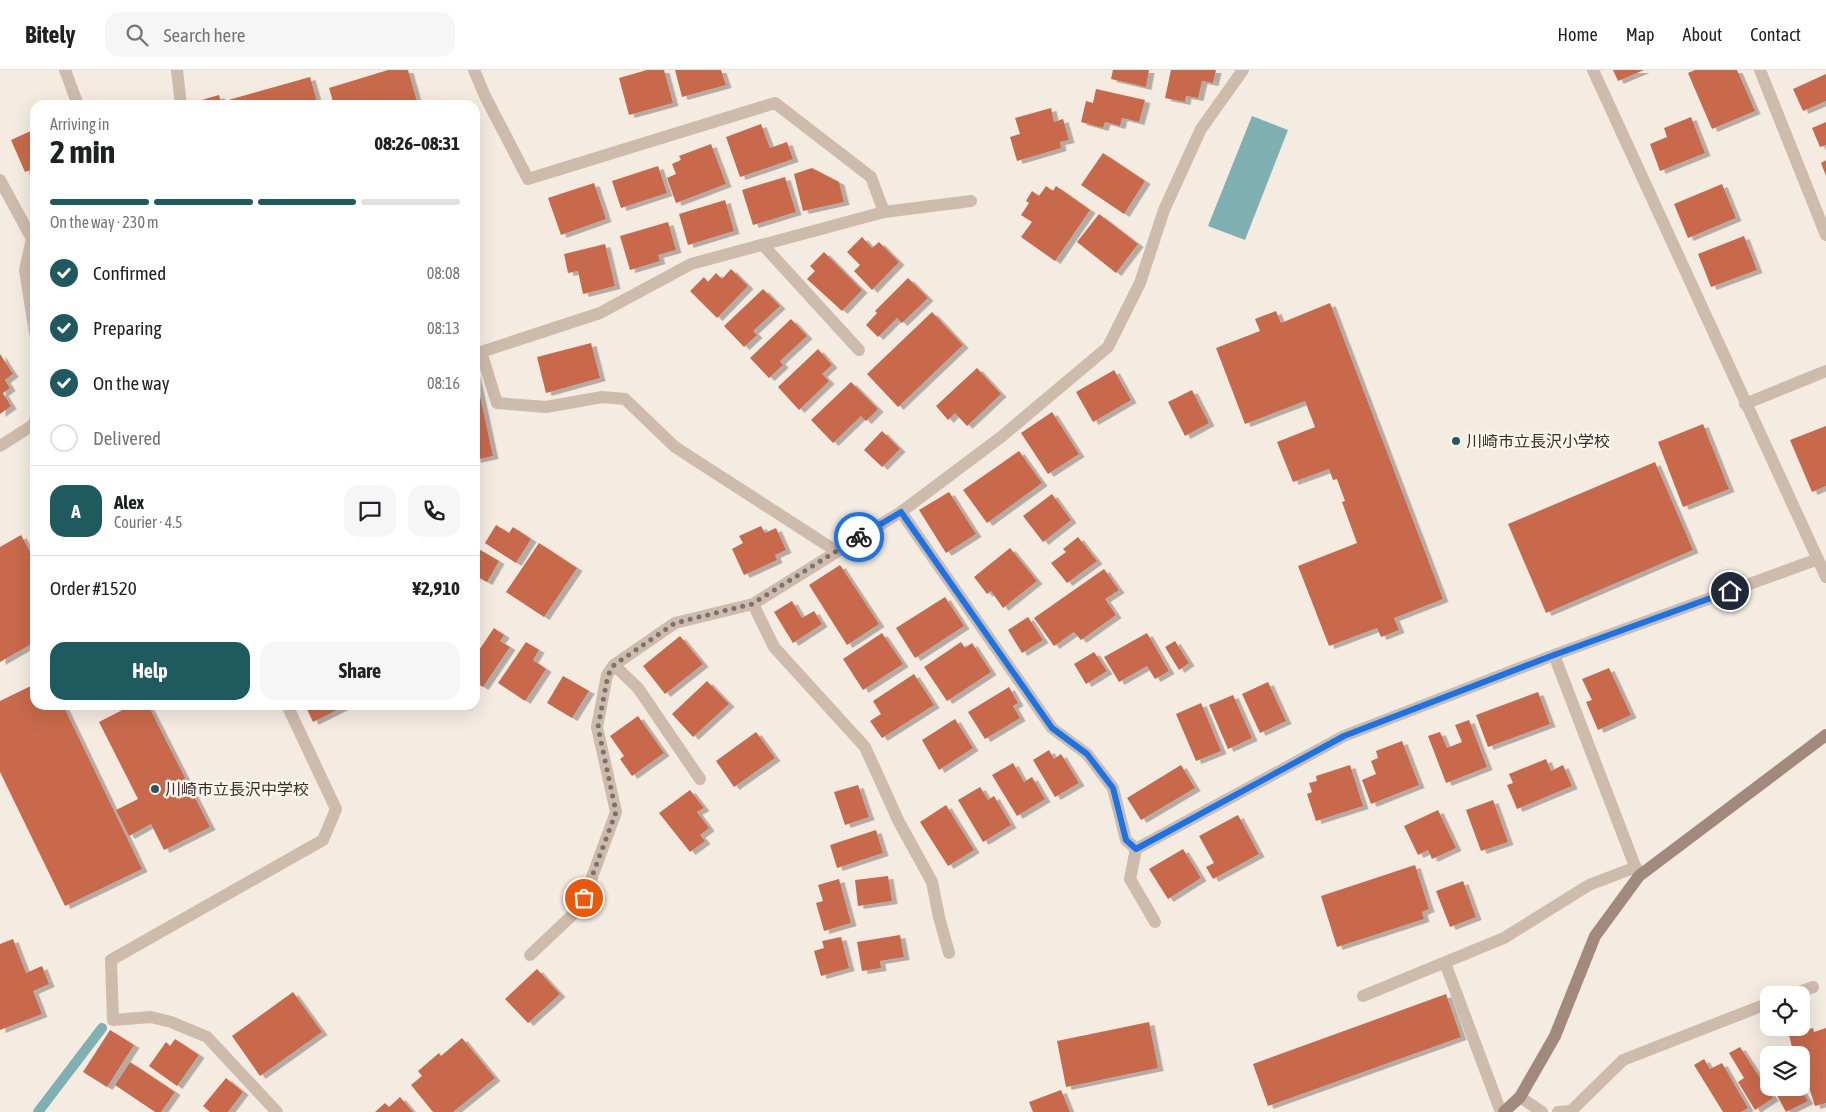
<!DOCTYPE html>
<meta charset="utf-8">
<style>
:root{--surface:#fff;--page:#f6f6f6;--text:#202124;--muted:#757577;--line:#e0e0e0;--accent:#1f5a5e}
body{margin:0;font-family:"Asap Condensed","Noto Sans JP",sans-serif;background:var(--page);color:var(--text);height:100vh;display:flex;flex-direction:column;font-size:19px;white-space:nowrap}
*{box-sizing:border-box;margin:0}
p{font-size:16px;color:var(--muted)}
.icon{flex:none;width:28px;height:28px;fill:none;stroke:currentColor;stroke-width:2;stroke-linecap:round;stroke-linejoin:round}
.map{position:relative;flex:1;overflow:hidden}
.sheet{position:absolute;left:30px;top:30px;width:450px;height:610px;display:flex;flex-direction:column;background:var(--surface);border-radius:15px;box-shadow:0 5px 20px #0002}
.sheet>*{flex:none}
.fabs{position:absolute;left:1760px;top:916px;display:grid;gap:10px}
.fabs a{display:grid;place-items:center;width:50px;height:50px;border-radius:10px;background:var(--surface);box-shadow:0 5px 20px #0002;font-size:25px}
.pin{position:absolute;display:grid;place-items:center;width:42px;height:42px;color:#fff;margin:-21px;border:2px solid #fff;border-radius:50%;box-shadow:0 1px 5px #0007}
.courier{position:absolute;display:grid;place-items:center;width:50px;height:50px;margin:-25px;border:4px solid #1a73e8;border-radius:50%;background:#fff;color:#222;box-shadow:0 1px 6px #0007}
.overview em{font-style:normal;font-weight:700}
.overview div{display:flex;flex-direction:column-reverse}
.overview{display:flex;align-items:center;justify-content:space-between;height:85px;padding:0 20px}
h1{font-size:32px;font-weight:700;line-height:38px}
.bar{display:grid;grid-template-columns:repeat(4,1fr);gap:8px 5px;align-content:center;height:60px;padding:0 20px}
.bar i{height:6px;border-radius:4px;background:var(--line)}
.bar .active{background:var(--accent)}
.bar p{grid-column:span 4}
.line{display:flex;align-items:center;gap:12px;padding:0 20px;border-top:1px solid var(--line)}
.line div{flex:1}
.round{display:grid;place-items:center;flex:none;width:52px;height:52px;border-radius:15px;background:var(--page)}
ol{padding:0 20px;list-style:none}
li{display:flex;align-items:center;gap:15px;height:55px}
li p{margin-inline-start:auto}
li .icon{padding:5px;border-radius:50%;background:var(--accent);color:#fff;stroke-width:4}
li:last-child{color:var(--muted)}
li i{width:28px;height:28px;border:2px solid var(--line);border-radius:50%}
.button{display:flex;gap:10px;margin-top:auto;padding:10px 20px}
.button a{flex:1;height:58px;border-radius:15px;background:var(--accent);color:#fff;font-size:20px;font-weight:700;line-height:58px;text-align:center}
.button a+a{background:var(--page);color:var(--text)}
header{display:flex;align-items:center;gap:30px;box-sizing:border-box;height:70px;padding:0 25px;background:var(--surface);border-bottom:1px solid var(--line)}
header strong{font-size:24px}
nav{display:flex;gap:28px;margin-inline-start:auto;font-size:18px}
.search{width:350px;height:45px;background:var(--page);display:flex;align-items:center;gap:12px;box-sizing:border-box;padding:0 18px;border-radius:15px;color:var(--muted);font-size:19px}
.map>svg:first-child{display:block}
.water{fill:#7fb0b2}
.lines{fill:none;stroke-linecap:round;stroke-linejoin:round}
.stream{stroke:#7fb0b2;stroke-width:10}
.building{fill:#c8694b;filter:url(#shadow)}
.lane{stroke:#cdbbac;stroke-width:12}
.street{stroke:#cdbbac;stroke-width:12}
.secondary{stroke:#a18a7d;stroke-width:12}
.done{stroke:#7c716b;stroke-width:5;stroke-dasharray:0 9}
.route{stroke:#1a73e8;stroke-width:6}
.poi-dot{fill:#1f5a5e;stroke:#fbf5ee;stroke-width:2}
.labels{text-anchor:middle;stroke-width:5;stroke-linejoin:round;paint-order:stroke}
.poi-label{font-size:16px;fill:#3b302b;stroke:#fbf5ee;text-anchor:start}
</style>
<header>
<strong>Bitely</strong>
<div class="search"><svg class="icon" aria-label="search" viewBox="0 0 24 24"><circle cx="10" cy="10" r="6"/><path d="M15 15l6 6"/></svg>Search here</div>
<nav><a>Home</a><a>Map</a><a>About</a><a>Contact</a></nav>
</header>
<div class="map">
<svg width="1826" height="1042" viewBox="0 0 1826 1042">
<defs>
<filter id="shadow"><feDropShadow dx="5.5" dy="3" stdDeviation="0" flood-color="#0004"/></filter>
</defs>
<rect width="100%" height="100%" fill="#f4ebe1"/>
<!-- water -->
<path class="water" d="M 1252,46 L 1288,60 L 1245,170 L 1208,156 Z"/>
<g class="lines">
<!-- stream -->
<path class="stream" d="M 38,1042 L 102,958"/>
</g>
<!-- building -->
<path class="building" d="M 388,0 L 408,0 L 418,35 L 334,35 L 329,18 Z
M 647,0 L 664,0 L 673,33 L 629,45 L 619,8 Z
M 675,0 L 721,0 L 726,15 L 682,27 Z
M 1113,0 L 1149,0 L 1146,17 L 1111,9 Z
M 1171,0 L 1216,0 L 1213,13 L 1202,11 L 1198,28 L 1186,26 L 1185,32 L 1165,28 Z
M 1613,0 L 1644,0 L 1618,11 Z
M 1695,0 L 1737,0 L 1755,41 L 1712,59 L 1688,3 Z
M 1826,4 L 1826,31 L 1803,41 L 1793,19 Z
M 310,7 L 318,35 L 199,35 L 198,31 L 219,25 L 221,32 Z
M 1096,19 L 1145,30 L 1139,52 L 1122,48 L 1120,56 L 1105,52 L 1103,58 L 1081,52 L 1086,31 L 1093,33 Z
M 1051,38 L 1054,52 L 1063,49 L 1069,70 L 1060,72 L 1061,78 L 1017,91 L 1010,67 L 1020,64 L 1015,48 Z
M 1691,47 L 1705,83 L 1660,101 L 1650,74 L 1667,67 L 1664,58 Z
M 1826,52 L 1826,75 L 1820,77 L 1812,58 Z
M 761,54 L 770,78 L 787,72 L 793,89 L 740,107 L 726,67 Z
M 35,59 L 35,98 L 25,102 L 11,70 Z
M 711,74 L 726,114 L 676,133 L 667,108 L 676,104 L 672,94 L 681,90 L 679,86 Z
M 1103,83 L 1145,111 L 1124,144 L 1081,115 Z
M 1826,90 L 1826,106 L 1821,93 Z
M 658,96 L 667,123 L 621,138 L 612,111 Z
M 812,98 L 839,112 L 844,132 L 803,141 L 794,104 Z
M 785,107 L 796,142 L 753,155 L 742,120 Z
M 594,113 L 606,149 L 561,165 L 548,128 Z
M 1722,114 L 1736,148 L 1688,168 L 1674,134 Z
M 1046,116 L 1053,121 L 1056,116 L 1090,140 L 1055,191 L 1021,167 L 1032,152 L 1021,145 L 1029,133 L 1026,131 L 1032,121 L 1039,126 Z
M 725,130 L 734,161 L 688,175 L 679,144 Z
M 1099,144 L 1138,174 L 1116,203 L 1077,172 Z
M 668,152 L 676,180 L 658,185 L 660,191 L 630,200 L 620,166 Z
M 1744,166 L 1757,200 L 1711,217 L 1698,184 Z
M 862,167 L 872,178 L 879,172 L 899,192 L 872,220 L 854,201 L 860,195 L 847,182 Z
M 605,174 L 615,216 L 583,224 L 578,201 L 568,203 L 564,184 Z
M 824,182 L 862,220 L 842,241 L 807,209 L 815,201 L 810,196 Z
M 731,199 L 748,216 L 717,248 L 690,221 L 704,207 L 708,212 L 716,203 L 722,209 Z
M 908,208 L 928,228 L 902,253 L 897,248 L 878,267 L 866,255 L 877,243 L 875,241 Z
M 763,219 L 780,236 L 753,261 L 757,265 L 744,277 L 724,256 Z
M 1330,233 L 1443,529 L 1394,548 L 1399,560 L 1381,567 L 1377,558 L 1329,576 L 1298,496 L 1357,473 L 1342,432 L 1345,431 L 1337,409 L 1333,410 L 1329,399 L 1293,412 L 1277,372 L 1315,357 L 1305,331 L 1245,354 L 1216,278 L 1260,261 L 1255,249 L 1276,241 L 1281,253 Z
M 932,242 L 963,275 L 898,337 L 867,304 Z
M 791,249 L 807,266 L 780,291 L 783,295 L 769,308 L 750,288 Z
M 591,273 L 600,308 L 546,323 L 537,287 Z
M 818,279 L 832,295 L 822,304 L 829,311 L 799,340 L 778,317 Z
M 0,284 L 13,304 L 5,310 L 10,318 L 3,323 L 11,336 L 0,344 Z
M 977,298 L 1001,324 L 967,356 L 955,343 L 948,350 L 936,336 Z
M 1114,300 L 1131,330 L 1093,352 L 1076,322 Z
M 475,303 L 493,386 L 475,390 Z
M 851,312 L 878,339 L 866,351 L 861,346 L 833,373 L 811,350 Z
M 1192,320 L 1209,353 L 1185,366 L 1168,332 Z
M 1052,342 L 1079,384 L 1048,404 L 1021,363 Z
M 1703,354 L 1729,419 L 1683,437 L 1658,372 Z
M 1826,356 L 1826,416 L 1812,422 L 1790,370 Z
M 882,361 L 900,379 L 882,397 L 864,380 Z
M 1019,381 L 1042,413 L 987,453 L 963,420 Z
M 1655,392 L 1693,480 L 1546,543 L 1508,454 Z
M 949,422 L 976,464 L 946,483 L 919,440 Z
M 1052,424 L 1071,450 L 1043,472 L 1023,446 Z
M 496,455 L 509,463 L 513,457 L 531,469 L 516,493 L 485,473 Z
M 761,456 L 765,463 L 776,458 L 786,480 L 775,485 L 777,490 L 744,505 L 732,479 L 743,473 L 739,466 Z
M 21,465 L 35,491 L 35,572 L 0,592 L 0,477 Z
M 1078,467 L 1097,491 L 1067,513 L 1051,493 L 1066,482 L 1063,479 Z
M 539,473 L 577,498 L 544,547 L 506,522 Z
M 475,477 L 499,491 L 487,512 L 476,506 L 475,509 Z
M 1010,478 L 1037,511 L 1003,538 L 991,521 L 987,524 L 974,507 Z
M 840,495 L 879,554 L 847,575 L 809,515 Z
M 1104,499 L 1119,520 L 1105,529 L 1116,545 L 1081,570 L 1074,562 L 1054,576 L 1034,548 Z
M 945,527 L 964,556 L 915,588 L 896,558 Z
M 792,531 L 802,548 L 814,541 L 822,554 L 793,573 L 774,542 Z
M 1028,547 L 1043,570 L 1022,583 L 1008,560 Z
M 494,558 L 504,565 L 500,571 L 510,577 L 483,617 L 475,612 L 475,586 Z
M 882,563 L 903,594 L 863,620 L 843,589 Z
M 1147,563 L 1169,601 L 1155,609 L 1147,596 L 1119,612 L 1104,587 Z
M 680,566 L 703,594 L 665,624 L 643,596 Z
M 1175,571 L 1189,593 L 1179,600 L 1165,577 Z
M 526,572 L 539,580 L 533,590 L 546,599 L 525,631 L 498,613 Z
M 961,572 L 965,578 L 972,573 L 991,602 L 947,631 L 924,597 Z
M 1094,582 L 1107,601 L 1086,614 L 1074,594 Z
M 1609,598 L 1631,645 L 1598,660 L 1586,632 L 1592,630 L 1582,609 Z
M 914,604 L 934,635 L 882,668 L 870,651 L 881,644 L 873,631 Z
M 563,606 L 589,621 L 572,648 L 547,633 Z
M 707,611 L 729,634 L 693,667 L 672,644 Z
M 1268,612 L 1286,651 L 1260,663 L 1242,624 Z
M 35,614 L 35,635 L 63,635 L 142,799 L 65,836 L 0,702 L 0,631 Z
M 1009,617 L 1018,633 L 1013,636 L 1020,648 L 985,669 L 968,642 Z
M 1538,622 L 1550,654 L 1488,677 L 1476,645 Z
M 1233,625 L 1252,668 L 1228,679 L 1209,635 Z
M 1201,633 L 1221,681 L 1196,691 L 1176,644 Z
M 132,635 L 148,635 L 210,757 L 164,780 L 151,754 L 129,766 L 116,740 L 138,729 L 99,652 Z
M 305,635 L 347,635 L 313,652 Z
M 638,646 L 664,683 L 632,706 L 620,689 L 624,686 L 610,666 Z
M 955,649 L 973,678 L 939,700 L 922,670 Z
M 1469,650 L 1487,697 L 1446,713 L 1428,666 L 1440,662 L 1447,678 L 1462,672 L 1455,655 Z
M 756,662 L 775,688 L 734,717 L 716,691 Z
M 1402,671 L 1419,715 L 1371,734 L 1362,710 L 1376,704 L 1371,691 L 1378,688 L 1376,681 Z
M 1049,680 L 1054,689 L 1061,684 L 1079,713 L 1055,727 L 1033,690 Z
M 1546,689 L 1551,701 L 1563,695 L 1572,716 L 1517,739 L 1507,715 L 1513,713 L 1509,704 Z
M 1013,693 L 1024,712 L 1032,707 L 1045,729 L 1017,746 L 992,705 Z
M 1181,695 L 1195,718 L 1141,750 L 1127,728 Z
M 1350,695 L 1363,736 L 1316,751 L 1307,724 L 1312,722 L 1309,713 L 1317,711 L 1316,706 Z
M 858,715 L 869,747 L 845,755 L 834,722 Z
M 980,717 L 988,730 L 994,726 L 1011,755 L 983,772 L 958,730 Z
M 690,720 L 704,738 L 697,742 L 709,758 L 700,765 L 705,771 L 690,782 L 659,743 Z
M 1493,730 L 1508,772 L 1481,781 L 1466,740 Z
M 946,735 L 974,780 L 948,796 L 920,752 Z
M 1438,740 L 1456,778 L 1432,789 L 1428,780 L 1418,785 L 1404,756 Z
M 1238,745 L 1259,784 L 1213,809 L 1206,797 L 1214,793 L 1199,766 Z
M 876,760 L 883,783 L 837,798 L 830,775 Z
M 1183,779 L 1201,808 L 1168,829 L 1149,799 Z
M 1415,795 L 1429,839 L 1422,842 L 1424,849 L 1337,877 L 1321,826 Z
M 888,806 L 892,831 L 858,836 L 855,810 Z
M 839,809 L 851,853 L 824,861 L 816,833 L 823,831 L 818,815 Z
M 1463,811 L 1476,847 L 1450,857 L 1436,821 Z
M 900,865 L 904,887 L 880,891 L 881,898 L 862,901 L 857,872 Z
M 841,867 L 849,898 L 821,906 L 814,881 L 824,878 L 822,871 Z
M 13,869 L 26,903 L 42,896 L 49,914 L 33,921 L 42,944 L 0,960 L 0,874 Z
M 537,899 L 560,924 L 528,953 L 505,929 Z
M 293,922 L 322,962 L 260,1006 L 232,966 Z
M 1446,924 L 1461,967 L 1268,1036 L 1253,994 Z
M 1149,952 L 1158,998 L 1066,1017 L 1057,971 Z
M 1813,958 L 1814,962 L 1826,958 L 1826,1033 L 1815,1036 L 1806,1008 L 1801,1009 L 1801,985 L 1794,985 L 1789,965 Z
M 110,960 L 134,975 L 107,1017 L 83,1002 Z
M 462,968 L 495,1008 L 453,1042 L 433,1042 L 411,1015 L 422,1006 L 418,1001 L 439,983 L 441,986 Z
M 175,969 L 199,985 L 177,1016 L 149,996 L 166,972 L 170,976 Z
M 1740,977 L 1773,1028 L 1755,1040 L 1738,1012 L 1744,1008 L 1729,983 Z
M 1704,989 L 1710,999 L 1722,993 L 1748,1038 L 1741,1042 L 1723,1042 L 1694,995 Z
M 130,992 L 175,1022 L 161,1042 L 155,1042 L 115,1015 Z
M 1769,994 L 1769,1010 L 1762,998 Z
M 226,1008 L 243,1022 L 228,1042 L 210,1042 L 203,1036 Z
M 1773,1018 L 1800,1018 L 1808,1031 L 1786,1042 Z
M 1061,1020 L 1070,1042 L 1033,1042 L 1029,1032 Z
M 400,1027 L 413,1042 L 375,1042 L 385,1033 L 389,1037 Z"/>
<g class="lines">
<!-- lane -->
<path class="lane" d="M 65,0 L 78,35
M 763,175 L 859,280
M 614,595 L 638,618 L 700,709
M 1136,779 L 1130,809 L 1155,852
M 530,885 L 581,837 L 616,742 L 597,657
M 1445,893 L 1501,1042
M 1791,925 L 1813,917
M 1520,1027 L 1542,1042
M 1558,1042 L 1571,1041 L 1623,990 L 1769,933"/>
<!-- street -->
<path class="street" d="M 177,0 L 181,35
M 474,0 L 485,26 L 528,109 L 775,33 L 871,107 L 884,142
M 1593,0 L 1826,507
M 1760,0 L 1826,165
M 0,110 L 32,169 L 35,171
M 32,169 L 25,200 L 35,263
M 481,282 L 497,333 L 546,337 L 602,327 L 625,329 L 675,377 L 836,481
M 475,284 L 600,243 L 691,194 L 884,142 L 971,131
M 1745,334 L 1826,301
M 0,376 L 33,355 L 35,351
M 901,442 L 1052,658 L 1087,684 L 1113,718 L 1126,770 L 1136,779 L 1344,666 L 1554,585 L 1818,489
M 753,534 L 774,577 L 865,677 L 899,752 L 932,812 L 939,847 L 949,883
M 1554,585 L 1638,804
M 597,657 L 607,605 L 614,595 L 675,553 L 753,534 L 901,442 L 1001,367 L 1108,277 L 1140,213 L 1164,140 L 1201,59 L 1243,0
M 1363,926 L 1504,868 L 1589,815 L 1636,797
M 277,1042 L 207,967 L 171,952 L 151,947 L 113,950 L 111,890 L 323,770 L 336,739 L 287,635"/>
<!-- secondary -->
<path class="secondary" d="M 1504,1042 L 1520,1027 L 1555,966 L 1595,866 L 1639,806 L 1826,665"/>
</g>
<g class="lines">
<!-- done -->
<path class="done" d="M 584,828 L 616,742 L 598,657 L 608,605 L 614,595 L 675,553 L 752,534 L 859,467"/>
<!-- route -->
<path class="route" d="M 859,467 L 901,442 L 1052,658 L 1087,684 L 1113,718 L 1126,770 L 1136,779 L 1344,666 L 1554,585 L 1730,521"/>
</g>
<!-- markers -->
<g class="poi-dot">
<circle cx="1456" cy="371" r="5"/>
<circle cx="155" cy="719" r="5"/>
</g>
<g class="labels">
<!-- poi labels -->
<g class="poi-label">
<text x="1466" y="377">川崎市立長沢小学校</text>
<text x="165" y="725">川崎市立長沢中学校</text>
</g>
</g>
</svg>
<div class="fabs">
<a><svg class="icon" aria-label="locate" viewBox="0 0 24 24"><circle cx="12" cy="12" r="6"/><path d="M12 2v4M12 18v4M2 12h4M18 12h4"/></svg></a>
<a><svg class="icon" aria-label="layers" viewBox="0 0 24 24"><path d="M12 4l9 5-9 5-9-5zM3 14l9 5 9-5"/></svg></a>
</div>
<div class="pin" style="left:584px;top:828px;background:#ea580c"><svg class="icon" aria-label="bag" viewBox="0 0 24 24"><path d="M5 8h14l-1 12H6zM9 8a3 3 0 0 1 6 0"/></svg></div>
<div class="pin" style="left:1730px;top:521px;background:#1f2937"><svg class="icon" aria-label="home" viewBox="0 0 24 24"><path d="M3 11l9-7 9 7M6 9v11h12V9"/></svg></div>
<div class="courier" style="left:859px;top:467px"><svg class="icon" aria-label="bike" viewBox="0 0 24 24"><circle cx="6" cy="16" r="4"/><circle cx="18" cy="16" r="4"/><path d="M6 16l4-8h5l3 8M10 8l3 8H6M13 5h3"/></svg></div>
<section class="sheet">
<div class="overview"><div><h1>2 min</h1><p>Arriving in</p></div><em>08:26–08:31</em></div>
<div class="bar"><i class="active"></i><i class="active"></i><i class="active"></i><i></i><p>On the way · 230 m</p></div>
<ol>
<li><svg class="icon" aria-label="check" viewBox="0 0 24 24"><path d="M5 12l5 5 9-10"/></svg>Confirmed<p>08:08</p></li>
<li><svg class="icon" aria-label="check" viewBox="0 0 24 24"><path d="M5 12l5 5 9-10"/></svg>Preparing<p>08:13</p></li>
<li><svg class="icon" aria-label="check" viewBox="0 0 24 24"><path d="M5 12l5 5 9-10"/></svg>On the way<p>08:16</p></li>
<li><i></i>Delivered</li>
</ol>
<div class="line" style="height:90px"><b class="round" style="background:var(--accent);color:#fff">A</b><div><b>Alex</b><p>Courier · 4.5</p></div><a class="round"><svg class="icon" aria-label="chat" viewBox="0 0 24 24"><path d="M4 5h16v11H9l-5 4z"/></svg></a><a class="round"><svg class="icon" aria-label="phone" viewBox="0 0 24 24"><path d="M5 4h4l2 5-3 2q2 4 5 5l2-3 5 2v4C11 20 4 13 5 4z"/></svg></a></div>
<div class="line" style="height:65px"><div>Order #1520</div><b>¥2,910</b></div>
<div class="button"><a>Help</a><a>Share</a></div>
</section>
</div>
